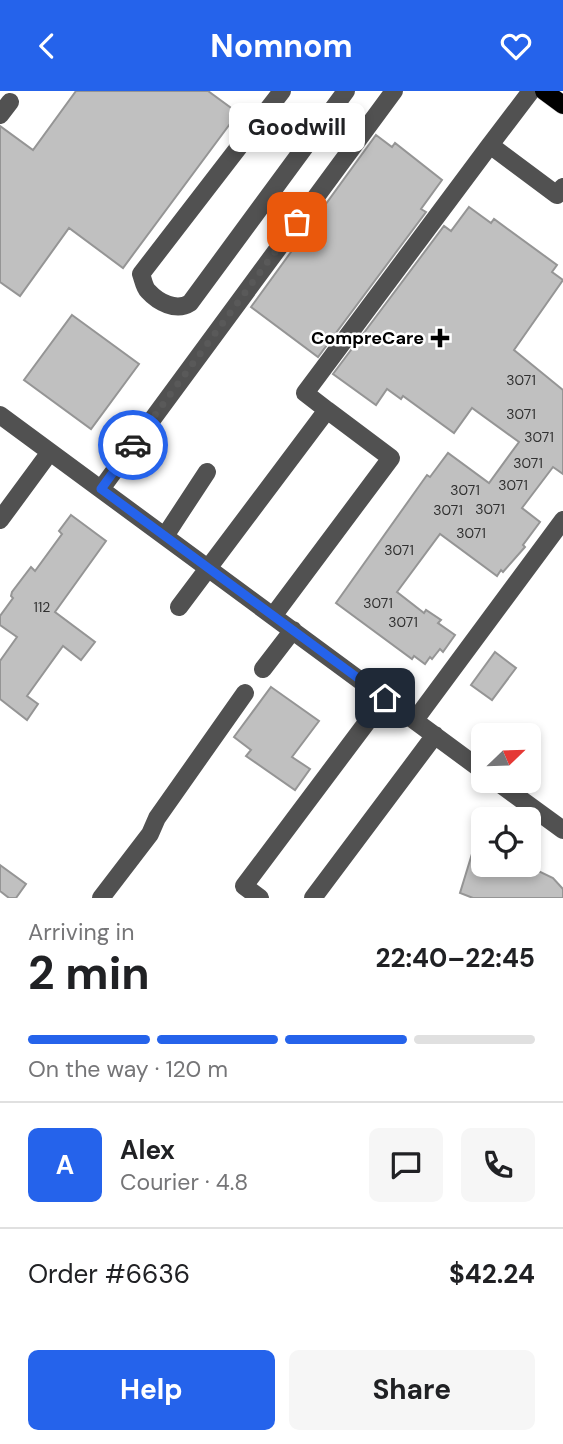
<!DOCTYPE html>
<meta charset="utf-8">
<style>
:root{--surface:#fff;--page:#f6f6f6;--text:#202124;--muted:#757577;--line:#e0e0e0;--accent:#2563eb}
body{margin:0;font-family:"DM Sans",sans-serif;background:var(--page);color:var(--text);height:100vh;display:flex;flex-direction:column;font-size:26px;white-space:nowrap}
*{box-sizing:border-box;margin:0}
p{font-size:23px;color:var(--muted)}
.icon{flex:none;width:38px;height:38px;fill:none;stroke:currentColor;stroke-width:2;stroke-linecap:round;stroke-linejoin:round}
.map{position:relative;height:807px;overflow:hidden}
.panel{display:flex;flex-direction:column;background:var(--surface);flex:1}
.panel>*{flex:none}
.needle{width:46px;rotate:67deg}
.tools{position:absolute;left:471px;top:632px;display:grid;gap:14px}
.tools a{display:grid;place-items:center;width:70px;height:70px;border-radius:10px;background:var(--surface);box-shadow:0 4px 10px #0003;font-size:35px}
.pin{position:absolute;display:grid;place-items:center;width:60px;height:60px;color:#fff;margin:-30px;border-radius:14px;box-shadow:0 4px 10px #0006}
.courier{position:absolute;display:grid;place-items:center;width:70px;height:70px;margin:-35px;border:5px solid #2563eb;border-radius:50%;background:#fff;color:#222;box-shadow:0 2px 9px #0007}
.bubble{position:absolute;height:49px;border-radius:10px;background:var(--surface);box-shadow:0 4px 10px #0003;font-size:23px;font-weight:700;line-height:49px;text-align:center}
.headline em{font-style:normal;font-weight:700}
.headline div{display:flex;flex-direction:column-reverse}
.headline{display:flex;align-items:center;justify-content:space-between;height:119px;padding:0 28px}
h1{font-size:46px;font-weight:700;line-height:52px}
.bar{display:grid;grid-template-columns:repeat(4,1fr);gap:10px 7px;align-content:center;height:84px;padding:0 28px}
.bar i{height:9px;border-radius:5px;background:var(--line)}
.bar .active{background:var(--accent)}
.bar p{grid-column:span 4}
.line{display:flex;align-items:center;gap:18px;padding:0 28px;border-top:2px solid var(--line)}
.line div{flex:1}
.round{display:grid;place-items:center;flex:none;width:74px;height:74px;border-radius:10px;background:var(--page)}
.cta{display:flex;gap:14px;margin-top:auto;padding:14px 28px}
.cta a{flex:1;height:80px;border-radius:10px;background:var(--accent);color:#fff;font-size:28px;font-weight:700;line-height:80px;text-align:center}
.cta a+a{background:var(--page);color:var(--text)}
header{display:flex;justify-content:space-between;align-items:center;height:91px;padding:0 28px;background:var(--accent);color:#fff;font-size:32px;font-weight:700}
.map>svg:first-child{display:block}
.building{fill:#c0c0c0;stroke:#959595;stroke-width:2}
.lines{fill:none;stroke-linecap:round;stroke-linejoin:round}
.major-casing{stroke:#dbdbdb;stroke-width:19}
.minor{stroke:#515151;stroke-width:18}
.major{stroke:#000;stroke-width:18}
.done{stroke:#595959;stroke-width:7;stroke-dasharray:0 12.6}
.route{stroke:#2563eb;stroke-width:9}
.poi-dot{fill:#000;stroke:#fff;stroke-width:2.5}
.labels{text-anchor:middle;stroke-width:5;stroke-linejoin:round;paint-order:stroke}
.number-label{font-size:14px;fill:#303030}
.poi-label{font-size:18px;font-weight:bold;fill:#000;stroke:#fff;text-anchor:end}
</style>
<header><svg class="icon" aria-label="back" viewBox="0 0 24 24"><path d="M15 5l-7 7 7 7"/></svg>Nomnom<svg class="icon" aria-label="heart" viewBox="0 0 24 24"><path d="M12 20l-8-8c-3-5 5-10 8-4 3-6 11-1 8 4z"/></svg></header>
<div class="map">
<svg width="563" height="807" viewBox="0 0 563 807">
<rect width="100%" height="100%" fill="#fff"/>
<!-- building -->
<path class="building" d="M 76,0 L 208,0 L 238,22 L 123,177 L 69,137 L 20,205 L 0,191 L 0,35 L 33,59 Z
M 376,44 L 392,56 L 395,52 L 442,89 L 421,118 L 426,121 L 318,266 L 251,216 Z
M 469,116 L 491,132 L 494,128 L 557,174 L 552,181 L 563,189 L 514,259 L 563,299 L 563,383 L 553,376 L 522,417 L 540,431 L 523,454 L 525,456 L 503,481 L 501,479 L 497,485 L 440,443 L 397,501 L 424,522 L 426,519 L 441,529 L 438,532 L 455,544 L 443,561 L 440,558 L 432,568 L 430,566 L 425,573 L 414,565 L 412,568 L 336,512 L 427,384 L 430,386 L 448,362 L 489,392 L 519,351 L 472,317 L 454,342 L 403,305 L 401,308 L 387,298 L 376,314 L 333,283 L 444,135 L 451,140 Z
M 72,224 L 139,273 L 91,338 L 24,289 Z
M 71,424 L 106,450 L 55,521 L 95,551 L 81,569 L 63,555 L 27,605 L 38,613 L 27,629 L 0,608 L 0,570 L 17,546 L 0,534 L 0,525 L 13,507 L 11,505 L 12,501 L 31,476 L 35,480 L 62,443 L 59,440 Z
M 495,561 L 516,577 L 492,609 L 471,594 Z
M 271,596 L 319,630 L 292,666 L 310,678 L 295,699 L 246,665 L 251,659 L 234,646 Z
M 479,740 L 483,740 L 483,774 L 526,774 L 553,787 L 563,798 L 563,807 L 473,807 L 460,802 Z
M 0,774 L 26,793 L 16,807 L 9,807 L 0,800 Z"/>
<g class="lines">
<defs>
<path id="major" d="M 544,0 L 563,14"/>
</defs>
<!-- major casing -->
<use href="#major" class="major-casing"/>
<!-- minor -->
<path class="minor" d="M 282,0 L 141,183 C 143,188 144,196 148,200 C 158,211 176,221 190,212 L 346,0
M 531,0 L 490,54 L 557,104 L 563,96
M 0,24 L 10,11
M 327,319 L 305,302 L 490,54
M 0,324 L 483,680
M 101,398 L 394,0
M 0,429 L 50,361
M 165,445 L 207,381
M 179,516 L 327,319 L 391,367 L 273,525
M 263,578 L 293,539
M 415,629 L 563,429
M 496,690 L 563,739
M 101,807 L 150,743 L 157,727 L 245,602
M 260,807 L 244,795 L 385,607
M 313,807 L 435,644"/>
<!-- major -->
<use href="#major" class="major"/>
</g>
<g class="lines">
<!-- done -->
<path class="done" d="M 133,354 L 297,131"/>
<!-- route -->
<path class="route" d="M 133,354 L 101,398 L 385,607"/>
</g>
<!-- markers -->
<path class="poi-dot" d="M436.5 236.5h7v7h7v7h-7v7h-7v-7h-7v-7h7z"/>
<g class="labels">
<!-- number labels -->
<g class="number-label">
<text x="521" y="294">3071</text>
<text x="521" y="328">3071</text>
<text x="539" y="351">3071</text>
<text x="528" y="377">3071</text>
<text x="513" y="399">3071</text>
<text x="465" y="404">3071</text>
<text x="490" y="423">3071</text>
<text x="448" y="424">3071</text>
<text x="471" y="447">3071</text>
<text x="399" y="464">3071</text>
<text x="378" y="517">3071</text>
<text x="42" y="521">112</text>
<text x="403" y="536">3071</text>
</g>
<!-- poi labels -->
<g class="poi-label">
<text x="424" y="253">CompreCare</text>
</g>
</g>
</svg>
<div class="tools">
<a><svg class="needle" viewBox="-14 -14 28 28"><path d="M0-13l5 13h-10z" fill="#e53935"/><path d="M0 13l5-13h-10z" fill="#757577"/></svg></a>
<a><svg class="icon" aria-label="locate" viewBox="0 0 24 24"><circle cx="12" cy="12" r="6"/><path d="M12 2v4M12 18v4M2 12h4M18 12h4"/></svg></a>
</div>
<div class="pin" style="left:297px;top:131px;background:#ea580c"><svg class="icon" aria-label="bag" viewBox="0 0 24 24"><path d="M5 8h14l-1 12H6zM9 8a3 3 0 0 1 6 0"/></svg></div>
<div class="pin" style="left:385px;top:607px;background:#1f2937"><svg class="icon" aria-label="home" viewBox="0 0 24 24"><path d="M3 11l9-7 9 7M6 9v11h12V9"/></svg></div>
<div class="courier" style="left:133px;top:354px"><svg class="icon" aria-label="car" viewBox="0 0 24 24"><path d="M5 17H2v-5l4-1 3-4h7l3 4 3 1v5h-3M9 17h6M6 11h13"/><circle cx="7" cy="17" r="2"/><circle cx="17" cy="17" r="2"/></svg></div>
<div class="bubble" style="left:229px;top:12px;width:136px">Goodwill</div>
</div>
<section class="panel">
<div class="headline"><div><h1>2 min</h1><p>Arriving in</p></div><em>22:40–22:45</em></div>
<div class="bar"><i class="active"></i><i class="active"></i><i class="active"></i><i></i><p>On the way · 120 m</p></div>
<div class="line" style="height:126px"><b class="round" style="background:var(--accent);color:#fff">A</b><div><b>Alex</b><p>Courier · 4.8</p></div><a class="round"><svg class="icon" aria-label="chat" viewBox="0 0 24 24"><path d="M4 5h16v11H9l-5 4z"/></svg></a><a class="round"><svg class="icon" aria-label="phone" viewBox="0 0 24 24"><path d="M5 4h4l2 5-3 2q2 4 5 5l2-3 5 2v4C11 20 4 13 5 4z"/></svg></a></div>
<div class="line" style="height:91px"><div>Order #6636</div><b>$42.24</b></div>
<div class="cta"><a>Help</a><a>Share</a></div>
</section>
